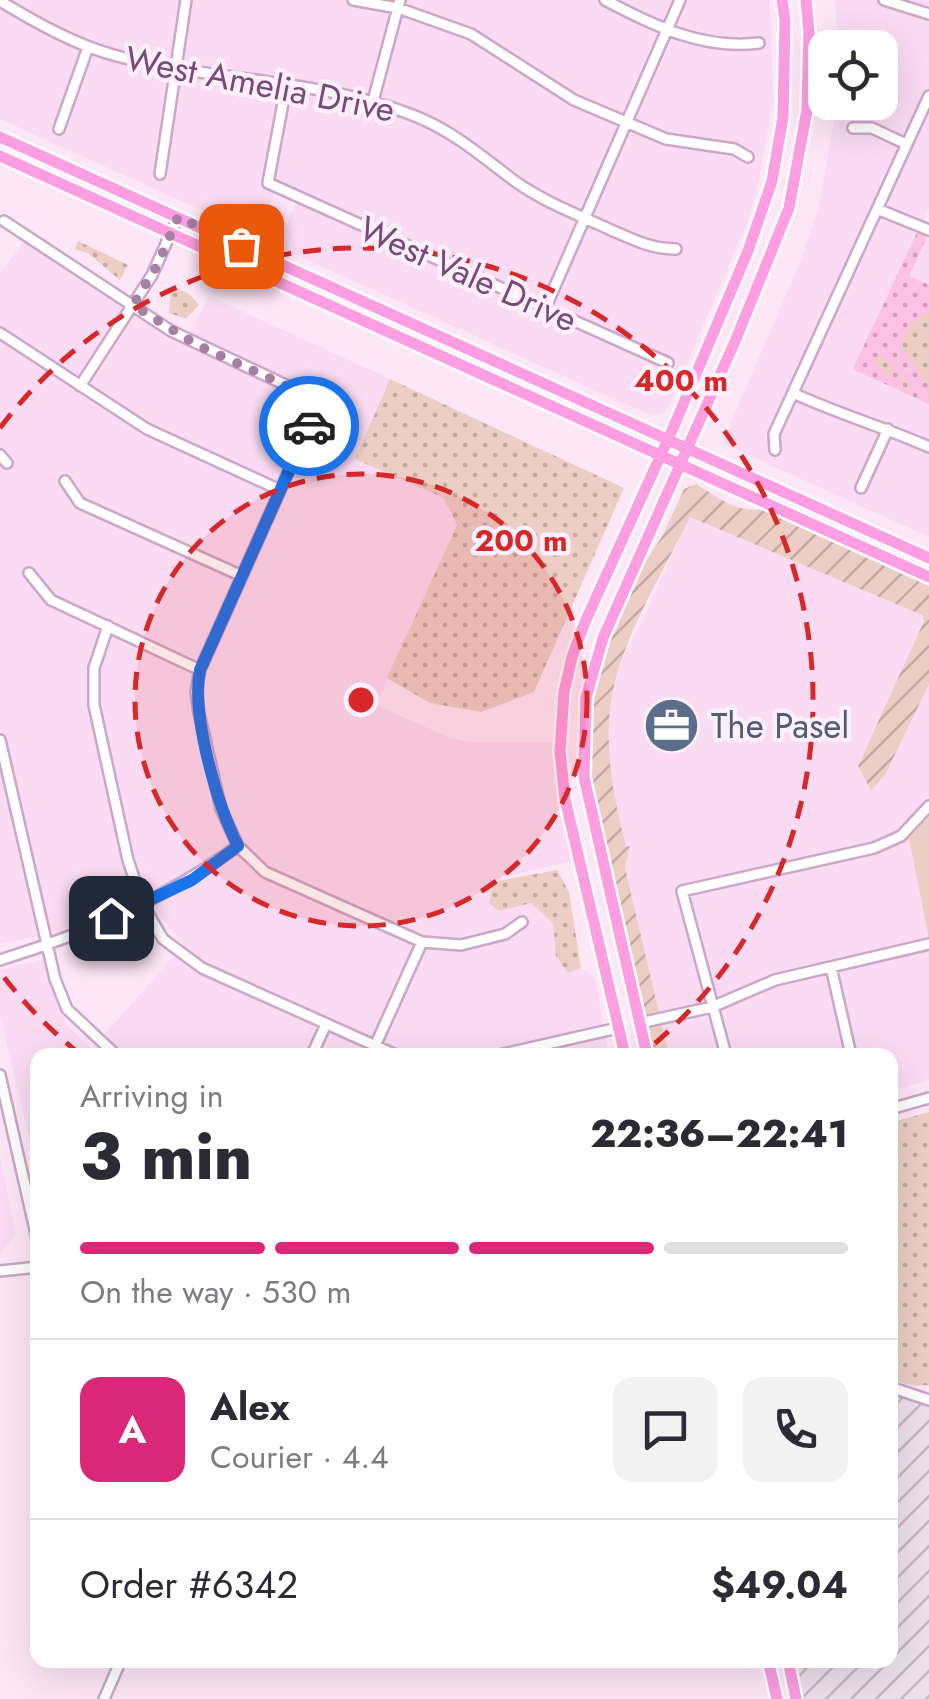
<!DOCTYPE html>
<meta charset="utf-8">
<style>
:root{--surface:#fff;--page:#f2f2f3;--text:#2b2b33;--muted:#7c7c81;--line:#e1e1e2;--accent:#db2777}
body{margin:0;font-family:Jost,sans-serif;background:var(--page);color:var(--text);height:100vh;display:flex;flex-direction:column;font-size:38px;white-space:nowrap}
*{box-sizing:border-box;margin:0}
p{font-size:32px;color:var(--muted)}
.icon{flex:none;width:55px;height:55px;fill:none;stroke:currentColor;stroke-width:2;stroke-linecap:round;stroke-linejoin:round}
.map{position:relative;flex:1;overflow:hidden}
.side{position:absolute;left:30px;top:1048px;width:868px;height:620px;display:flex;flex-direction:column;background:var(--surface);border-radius:20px;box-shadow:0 10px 40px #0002}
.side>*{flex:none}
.tools{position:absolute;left:808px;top:30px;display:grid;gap:20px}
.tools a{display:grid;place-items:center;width:90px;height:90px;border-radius:20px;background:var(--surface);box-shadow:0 10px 40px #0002;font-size:50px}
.pin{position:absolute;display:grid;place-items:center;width:85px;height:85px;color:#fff;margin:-42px;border-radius:20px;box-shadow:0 5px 15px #0006}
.courier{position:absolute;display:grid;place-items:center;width:100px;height:100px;margin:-50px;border:8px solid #1a73e8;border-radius:50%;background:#fff;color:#222;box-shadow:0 2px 12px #0007}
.head em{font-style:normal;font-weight:800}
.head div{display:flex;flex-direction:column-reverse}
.head{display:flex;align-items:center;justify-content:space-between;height:170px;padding:0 50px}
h1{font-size:65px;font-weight:800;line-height:75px}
.bar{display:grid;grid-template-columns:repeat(4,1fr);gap:15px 10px;align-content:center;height:120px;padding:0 50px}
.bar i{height:12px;border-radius:8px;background:var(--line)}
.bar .selected{background:var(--accent)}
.bar p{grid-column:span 4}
.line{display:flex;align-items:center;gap:25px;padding:0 50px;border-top:2px solid var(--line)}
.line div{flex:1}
.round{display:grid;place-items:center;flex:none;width:105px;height:105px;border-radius:20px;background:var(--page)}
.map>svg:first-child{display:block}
.residential{fill:#fadbf3}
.industrial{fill:url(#industrial-furrows)}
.grass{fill:url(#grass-dots)}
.sand{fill:url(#sand-dots)}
.park{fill:#eccec4}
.garden{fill:url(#garden-furrows)}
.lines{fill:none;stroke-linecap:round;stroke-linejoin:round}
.minor-casing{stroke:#cba7c8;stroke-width:14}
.major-casing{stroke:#fff;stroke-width:16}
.minor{stroke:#fff;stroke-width:9}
.major{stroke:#fd9ee2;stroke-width:11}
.done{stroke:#a781a4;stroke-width:10;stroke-dasharray:0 18}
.route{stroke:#1a73e8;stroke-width:12}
.ring{fill:none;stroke:#d62828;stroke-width:5;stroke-dasharray:18 12}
.labels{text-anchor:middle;stroke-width:9;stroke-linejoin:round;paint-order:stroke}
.street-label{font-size:35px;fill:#784a78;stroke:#ffeefb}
.service-label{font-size:35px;fill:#4e5e75;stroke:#ffeefb;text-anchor:start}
.centre{fill:#d62828;stroke:#ffeefb;stroke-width:5}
.ring-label{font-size:30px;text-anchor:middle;font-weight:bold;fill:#d62828;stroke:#ffeefb;stroke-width:9;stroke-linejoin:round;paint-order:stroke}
</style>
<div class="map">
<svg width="929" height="1699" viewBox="0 0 929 1699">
<defs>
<pattern id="industrial-furrows" width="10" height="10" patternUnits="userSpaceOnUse" patternTransform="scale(2.5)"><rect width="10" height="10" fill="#ede1ec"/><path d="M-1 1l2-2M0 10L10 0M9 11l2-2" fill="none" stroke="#c5b8c4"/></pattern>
<pattern id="grass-dots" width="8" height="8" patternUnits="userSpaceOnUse" patternTransform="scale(2.5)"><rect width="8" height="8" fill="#eccec4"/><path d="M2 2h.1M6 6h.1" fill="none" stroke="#c4a9a4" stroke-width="1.8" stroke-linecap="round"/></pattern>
<pattern id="sand-dots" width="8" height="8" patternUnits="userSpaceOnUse" patternTransform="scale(2.5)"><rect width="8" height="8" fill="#fdc1e3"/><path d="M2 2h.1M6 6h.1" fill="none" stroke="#d29fbd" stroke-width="1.8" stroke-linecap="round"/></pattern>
<pattern id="garden-furrows" width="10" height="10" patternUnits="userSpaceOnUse" patternTransform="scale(2.5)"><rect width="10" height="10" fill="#eccec4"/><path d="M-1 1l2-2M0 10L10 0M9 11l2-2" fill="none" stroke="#c4a9a4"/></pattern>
</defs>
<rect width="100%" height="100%" fill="#fde7f7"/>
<!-- residential -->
<path class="residential" d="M 0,0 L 770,0 L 773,101 L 757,190 L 745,229 L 666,412 L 652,416 L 276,246 L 296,203 L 275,193 L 256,235 L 0,119 Z
M 835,0 L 929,0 L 929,209 L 854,368 L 929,404 L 929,537 L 722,443 L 802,258 L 819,206 L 837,103 L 880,102 L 880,48 L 838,47 Z
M 929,234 L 929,285 L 909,276 Z
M 24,242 L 184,345 L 209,296 L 390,379 L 355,459 L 444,498 L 457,525 L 376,705 L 448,737 L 469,742 L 554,742 L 560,806 L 573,861 L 491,880 L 489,903 L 500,911 L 531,902 L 553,923 L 556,956 L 568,973 L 581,968 L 595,978 L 609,1055 L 38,1055 L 37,1169 L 0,1017 L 0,970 L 43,959 L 66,1025 L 92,1049 L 184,944 L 162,919 L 150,892 L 54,932 L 0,944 L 0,274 Z
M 690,517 L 921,615 L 924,620 L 858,766 L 871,790 L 929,684 L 929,1080 L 890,1092 L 890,1055 L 669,1055 L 625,868 L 630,847 L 626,847 L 617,810 L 610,775 L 608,742 L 611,700 L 619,669 Z
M 0,1157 L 16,1235 L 0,1254 Z"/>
<!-- industrial -->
<path class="industrial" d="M 890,1392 L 929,1406 L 929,1699 L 803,1699 L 797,1660 L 890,1660 Z"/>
<!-- grass -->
<path class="grass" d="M 918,231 L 928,235 L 909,276 L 929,285 L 929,404 L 853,369 Z
M 78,241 L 128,265 L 120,280 L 89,254 L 75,249 Z
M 171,286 L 190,294 L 199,305 L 186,319 L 169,313 Z
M 390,379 L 624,488 L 534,692 L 481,712 L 430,703 L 387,678 L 457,525 L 444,498 L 355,459 Z
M 557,870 L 569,892 L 581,968 L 568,973 L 556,956 L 553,923 L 531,903 L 499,911 L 489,903 L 492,882 Z
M 929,1112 L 929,1385 L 915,1386 L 890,1379 L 890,1123 Z"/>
<!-- sand -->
<path class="sand" d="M 918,231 L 928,235 L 909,276 L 929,285 L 929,313 C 914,316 902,334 901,349 L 927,383 L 929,404 L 909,394 L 907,380 L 893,371 L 882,356 L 878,357 L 876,363 L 887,375 L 902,379 L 905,393 L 853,369 Z"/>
<!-- park -->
<path class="park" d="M 929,817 L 929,939 L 909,838 Z"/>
<!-- garden -->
<path class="garden" d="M 696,484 C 716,496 736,513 760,509 L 929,586 L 929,684 L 885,775 L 871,790 L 858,766 L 924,621 L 922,615 L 690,517 C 663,573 620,640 611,702 C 604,751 614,798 626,847 L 630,846 L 625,868 L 669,1055 L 653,1055 L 589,773 L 591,700 L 606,645 L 641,568 L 663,535 L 684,489 Z"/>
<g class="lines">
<defs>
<path id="minor" d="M 353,0 L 398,8 L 471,34 L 574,100 L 666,139 L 734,149 L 748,157
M 605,0 C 654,26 703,50 759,43
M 884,0 L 929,14
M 0,1 C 37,23 75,45 117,56 C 215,82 330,79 422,119 C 458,135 485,159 516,182 C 546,203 579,215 611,230 C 634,240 651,249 676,249
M 286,87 L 268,183 L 668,363
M 373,101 L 400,0
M 853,128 L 872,128 L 906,144
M 59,129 L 88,47
M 160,174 L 186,0
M 877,209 L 929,230
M 4,221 L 171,331 L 320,401 L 200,670 L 196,692 L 199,713 L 221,809 L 238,846 L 265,872 L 422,942 L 461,945 L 505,934 L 522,922
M 545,309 L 680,0
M 0,333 L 147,429 L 280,490
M 80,386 L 152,275 L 178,217
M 793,393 C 838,414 884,427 929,447
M 775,450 L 774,434 L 929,96
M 0,455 L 7,463
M 65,481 L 80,503 L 242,576
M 861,488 L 888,429
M 29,573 L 51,600 L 200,670
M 108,626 L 94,668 L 94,705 L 128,860 L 143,905 L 163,939 L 202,968 L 396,1055
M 0,740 L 55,979 L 67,1009 L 116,1055
M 0,960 C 85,934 166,899 238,846
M 831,967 L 851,1055
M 640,1023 L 712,1007 L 775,980 L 929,944
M 375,1046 L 422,942
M 312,1055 L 326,1024
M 499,1055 L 618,1028
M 726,1055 L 682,891 L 874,848 L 901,836 L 929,806
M 0,1075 L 38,1243
M 890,1109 L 929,1098
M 0,1271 L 38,1267
M 890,1387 L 929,1400
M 104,1699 L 121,1660"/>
<path id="major" d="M 0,137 L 929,558
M 0,156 L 929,577
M 625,1055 L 565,799 L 560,751 L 564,692 L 572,657 L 585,622 L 674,426 L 748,251 L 772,181 L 783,117 L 785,20 L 782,0
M 647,1055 L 584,777 L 586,698 L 603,638 L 736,339 L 789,208 L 807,110 L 809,32 L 806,0
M 768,1660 L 777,1699
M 788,1660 L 796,1699"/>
</defs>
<!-- minor casing -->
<use href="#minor" class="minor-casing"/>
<!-- major casing -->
<use href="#major" class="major-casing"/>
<!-- minor -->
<use href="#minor" class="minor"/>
<!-- major -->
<use href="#major" class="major"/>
</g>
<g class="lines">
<!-- done -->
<path class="done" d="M 241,246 L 178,217 L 158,264 L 133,305 L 197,345 L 320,401 L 309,426"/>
<!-- route -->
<path class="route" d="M 111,918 L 192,880 L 238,846 C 217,804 191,715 200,670 L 309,426"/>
</g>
<!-- distance rings -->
<circle cx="361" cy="700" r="226" fill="#d62828" fill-opacity=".12"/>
<g class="ring">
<circle cx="361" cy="700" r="226"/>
<path d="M80 1054A452 452 0 0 1 0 972M0 428A452 452 0 1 1 642 1054"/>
</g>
<!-- icons -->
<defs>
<symbol id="office-disc" viewBox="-11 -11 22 22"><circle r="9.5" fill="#5c6f8a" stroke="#ffeefb"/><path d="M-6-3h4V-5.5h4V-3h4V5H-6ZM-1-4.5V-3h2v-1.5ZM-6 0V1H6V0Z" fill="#fff"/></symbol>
</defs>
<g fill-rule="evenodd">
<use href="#office-disc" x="640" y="694" width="63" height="63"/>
</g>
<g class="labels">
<!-- street labels -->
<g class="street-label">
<text transform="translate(260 84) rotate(11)" y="12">West Amelia Drive</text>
<text transform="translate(468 274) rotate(24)" y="12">West Vale Drive</text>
</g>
<!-- service labels -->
<g class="service-label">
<text x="711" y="738">The Pasel</text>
</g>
</g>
<circle cx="361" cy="700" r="15" class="centre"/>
<g class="ring-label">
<text x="681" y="391">400 m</text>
<text x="521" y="551">200 m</text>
</g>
</svg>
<div class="tools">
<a><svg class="icon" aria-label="locate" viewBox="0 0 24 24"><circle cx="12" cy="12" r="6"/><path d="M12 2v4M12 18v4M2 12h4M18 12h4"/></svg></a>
</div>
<div class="pin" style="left:241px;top:246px;background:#ea580c"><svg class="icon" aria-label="bag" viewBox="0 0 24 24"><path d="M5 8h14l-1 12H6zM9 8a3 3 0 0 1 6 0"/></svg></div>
<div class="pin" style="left:111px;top:918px;background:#1f2937"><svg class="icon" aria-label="home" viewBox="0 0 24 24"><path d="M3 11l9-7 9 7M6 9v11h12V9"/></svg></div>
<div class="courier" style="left:309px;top:426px"><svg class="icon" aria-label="car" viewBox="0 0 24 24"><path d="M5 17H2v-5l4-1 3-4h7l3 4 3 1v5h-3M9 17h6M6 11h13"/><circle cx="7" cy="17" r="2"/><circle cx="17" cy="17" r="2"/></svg></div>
<section class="side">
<div class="head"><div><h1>3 min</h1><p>Arriving in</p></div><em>22:36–22:41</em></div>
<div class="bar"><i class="selected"></i><i class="selected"></i><i class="selected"></i><i></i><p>On the way · 530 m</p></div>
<div class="line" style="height:180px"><b class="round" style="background:var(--accent);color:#fff">A</b><div><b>Alex</b><p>Courier · 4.4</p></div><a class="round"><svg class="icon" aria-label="chat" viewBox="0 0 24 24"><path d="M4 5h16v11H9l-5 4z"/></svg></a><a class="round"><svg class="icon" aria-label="phone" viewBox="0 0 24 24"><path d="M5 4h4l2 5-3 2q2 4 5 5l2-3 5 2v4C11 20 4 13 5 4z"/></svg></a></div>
<div class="line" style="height:130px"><div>Order #6342</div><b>$49.04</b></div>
</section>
</div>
